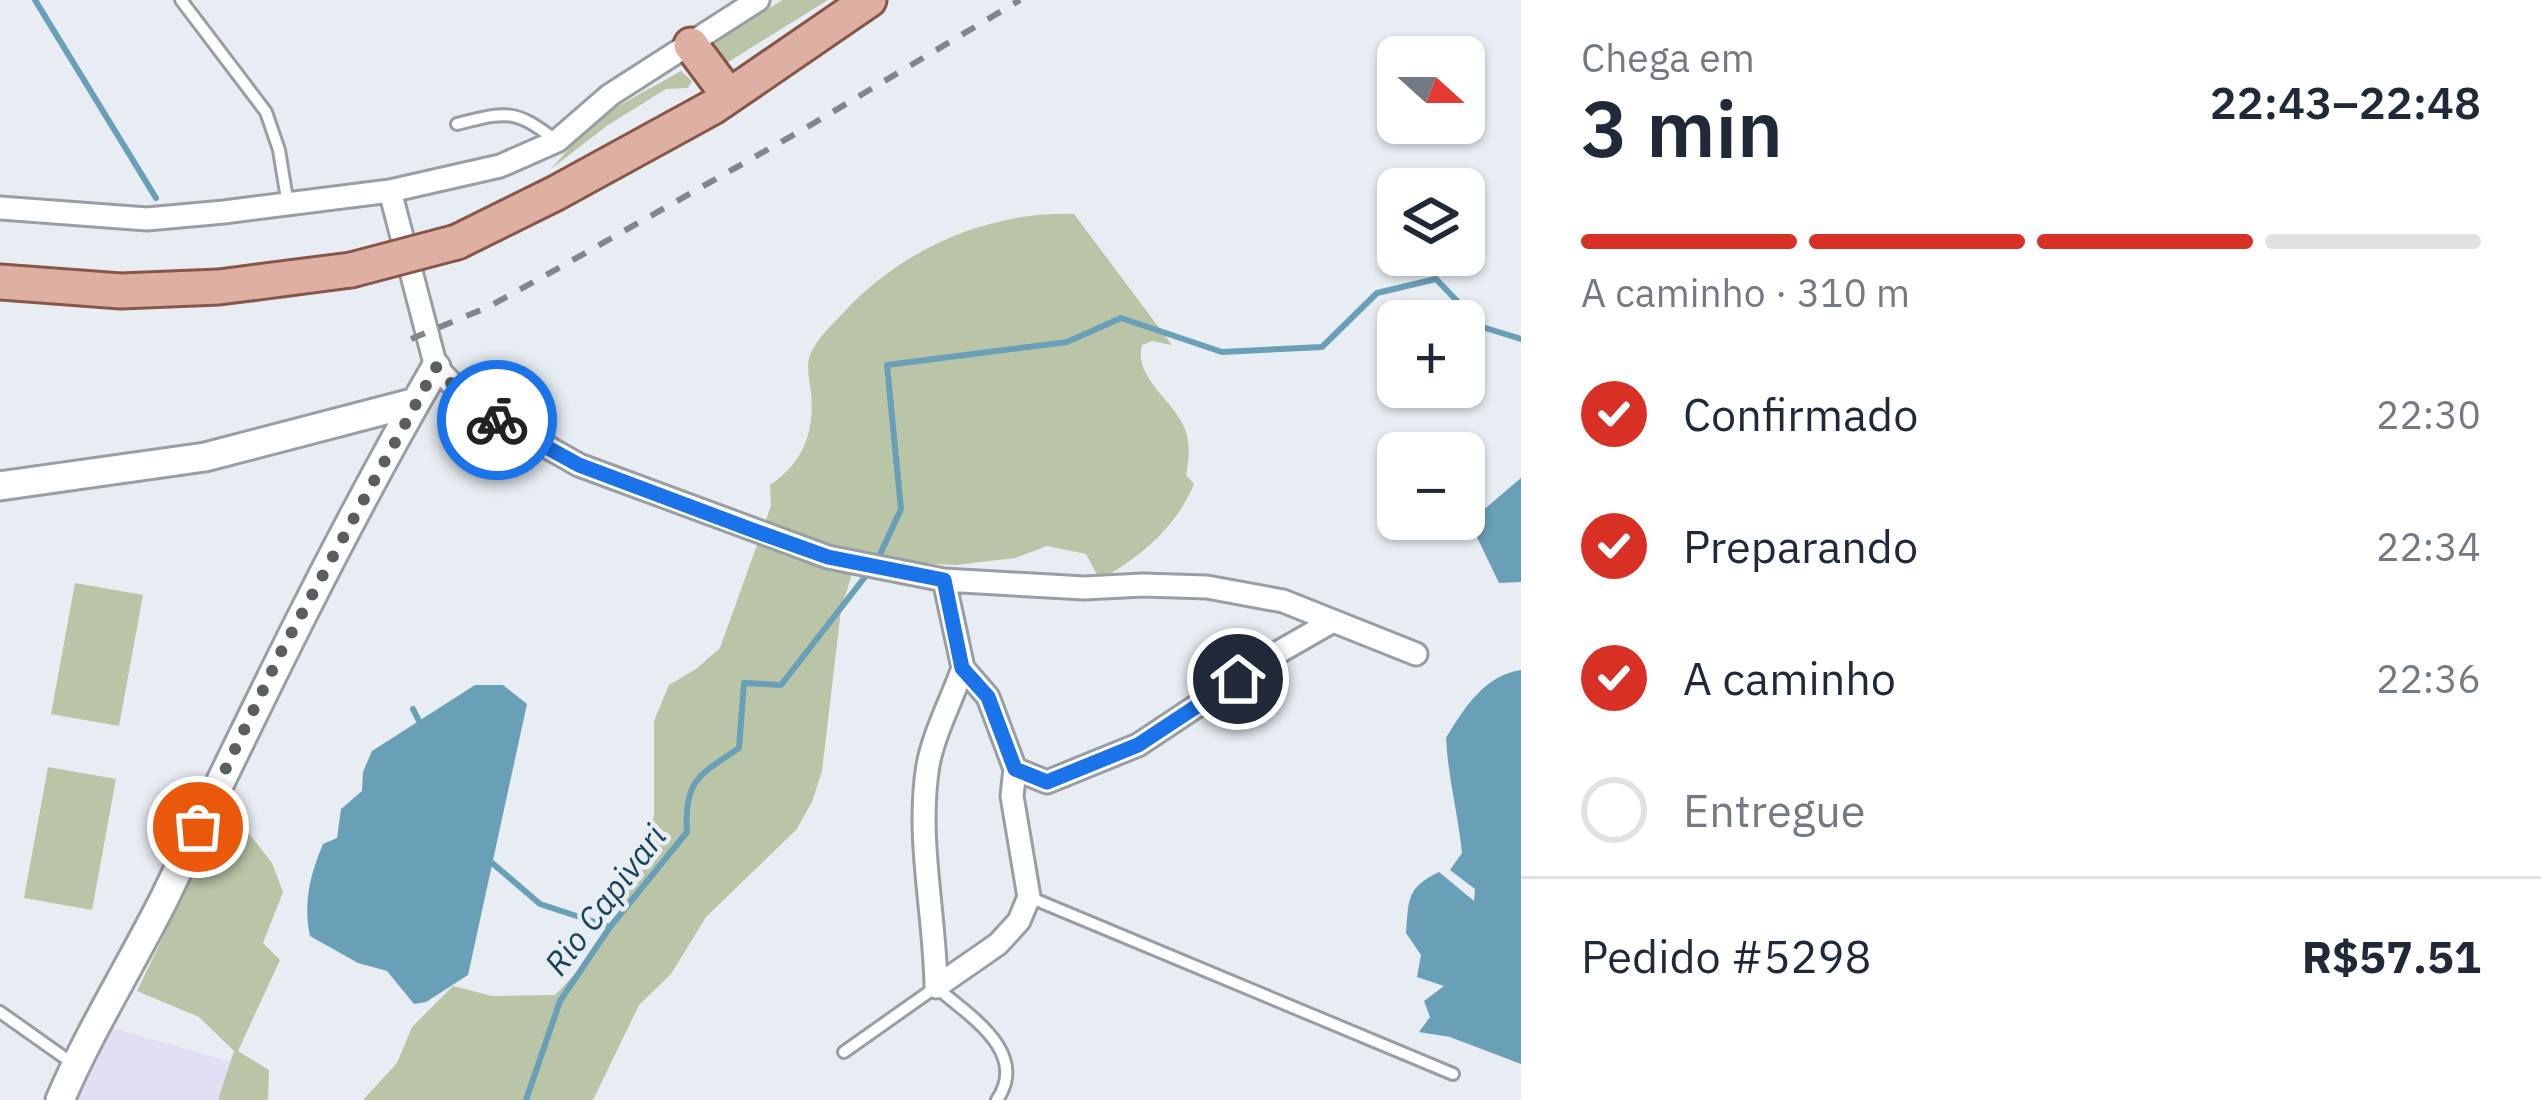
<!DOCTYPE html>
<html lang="pt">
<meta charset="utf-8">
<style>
:root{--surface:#fff;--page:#f6f6f7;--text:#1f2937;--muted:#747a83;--line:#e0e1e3;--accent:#d93025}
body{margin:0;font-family:"IBM Plex Sans",sans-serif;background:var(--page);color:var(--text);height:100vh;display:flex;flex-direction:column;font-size:45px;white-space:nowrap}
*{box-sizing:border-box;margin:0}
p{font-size:39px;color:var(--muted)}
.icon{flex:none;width:66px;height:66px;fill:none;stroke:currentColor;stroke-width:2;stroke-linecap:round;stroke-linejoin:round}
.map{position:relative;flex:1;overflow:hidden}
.drawer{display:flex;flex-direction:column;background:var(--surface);width:1020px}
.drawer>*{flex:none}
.needle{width:78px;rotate:111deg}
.controls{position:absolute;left:1377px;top:36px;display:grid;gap:24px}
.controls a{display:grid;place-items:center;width:108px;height:108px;border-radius:18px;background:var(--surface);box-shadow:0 3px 9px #0004;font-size:60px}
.pin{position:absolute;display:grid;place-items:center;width:102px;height:102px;color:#fff;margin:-51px;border:6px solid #fff;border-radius:50%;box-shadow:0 3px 12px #0007}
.courier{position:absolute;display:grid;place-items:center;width:120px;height:120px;margin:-60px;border:9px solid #1a73e8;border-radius:50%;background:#fff;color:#222;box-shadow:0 3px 15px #0007}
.head em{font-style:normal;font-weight:600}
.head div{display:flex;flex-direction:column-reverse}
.head{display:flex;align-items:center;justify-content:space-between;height:204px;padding:0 60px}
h1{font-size:78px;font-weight:600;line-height:90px}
.bar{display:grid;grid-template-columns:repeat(4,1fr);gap:18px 12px;align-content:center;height:144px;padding:0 60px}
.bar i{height:15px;border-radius:9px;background:var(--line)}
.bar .selected{background:var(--accent)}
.bar p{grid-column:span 4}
.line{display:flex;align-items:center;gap:30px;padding:0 60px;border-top:3px solid var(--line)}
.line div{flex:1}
ol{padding:0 60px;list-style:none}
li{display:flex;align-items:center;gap:36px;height:132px}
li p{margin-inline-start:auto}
li .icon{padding:12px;border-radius:50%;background:var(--accent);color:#fff;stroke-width:4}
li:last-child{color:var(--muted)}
li i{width:66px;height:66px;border:6px solid var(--line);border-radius:50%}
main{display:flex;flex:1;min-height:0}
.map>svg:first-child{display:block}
.education{fill:#e4def4}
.green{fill:#b9c5a6}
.water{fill:#699fb7}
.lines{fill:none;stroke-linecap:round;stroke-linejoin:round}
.stream{stroke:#699fb7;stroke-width:6}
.service-casing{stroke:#999ea4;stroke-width:16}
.minor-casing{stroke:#999ea4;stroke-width:27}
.tertiary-casing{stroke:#999ea4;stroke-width:33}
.primary-casing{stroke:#875648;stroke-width:39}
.service{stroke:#fff;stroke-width:10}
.minor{stroke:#fff;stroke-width:21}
.tertiary{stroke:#fff;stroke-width:27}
.primary{stroke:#ddb0a3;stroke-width:33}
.rail{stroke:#82868a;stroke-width:6;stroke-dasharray:15 15;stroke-linecap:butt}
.primary-bridge-casing{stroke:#875648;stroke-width:39;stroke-linecap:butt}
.primary-bridge{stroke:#ddb0a3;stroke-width:33}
.done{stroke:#5b5e61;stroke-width:12;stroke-dasharray:0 21.6}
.route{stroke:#1a73e8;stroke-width:15}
.labels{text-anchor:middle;stroke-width:9;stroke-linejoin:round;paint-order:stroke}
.water-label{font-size:33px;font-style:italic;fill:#164557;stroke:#e7edf2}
</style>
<main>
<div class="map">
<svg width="1521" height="1100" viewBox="0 0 1521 1100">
<rect width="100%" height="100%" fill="#e7edf2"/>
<!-- education -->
<path class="education" d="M 113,1028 L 256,1069 L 245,1100 L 77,1100 Z"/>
<!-- green -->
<path class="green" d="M 783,0 L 828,0 L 725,64 L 709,51 L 723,36 Z
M 681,71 L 692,81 L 688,88 L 666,89 L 608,125 L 551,169 L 595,119 Z
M 1074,214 L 1172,345 L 1152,341 L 1142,345 C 1133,377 1173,400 1184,427 C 1191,443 1189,458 1186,475 L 1194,484 C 1175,529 1141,556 1100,580 L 1086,554 L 1047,546 L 1015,558 L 956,565 L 868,561 L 853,570 L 841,610 L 822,771 L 812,802 L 796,830 L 706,917 L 671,974 L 639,1005 L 593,1100 L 363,1100 L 397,1063 L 412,1027 L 453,986 L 492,996 L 555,995 L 601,946 L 618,916 L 644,853 L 654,815 L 654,721 L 669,685 L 696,669 L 720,648 L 771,506 L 770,485 C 804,462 815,431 811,391 C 809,379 806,366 810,355 C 817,338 832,325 844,312 C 902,249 988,211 1074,214 Z
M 75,583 L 143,595 L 119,726 L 51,714 Z
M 48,767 L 116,779 L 92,910 L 24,898 Z
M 218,824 L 245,828 L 272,863 L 283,892 L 263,943 L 280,960 L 238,1051 L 269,1070 L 268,1100 L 218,1100 L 234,1051 L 199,1017 L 137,991 Z"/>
<!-- water -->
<path class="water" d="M 1521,478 L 1521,582 L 1499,583 L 1475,533 L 1481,512 Z
M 1521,670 L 1521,1064 L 1450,1037 L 1419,1032 L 1430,1017 L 1424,1001 L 1444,986 L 1417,977 L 1421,955 L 1406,933 C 1409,899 1406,888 1439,872 L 1474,901 L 1475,889 L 1450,870 L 1462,853 C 1458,813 1448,778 1446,738 C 1464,708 1485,675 1521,670 Z
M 475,685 L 503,685 L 527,704 L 468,975 L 426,1002 L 414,1004 L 387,971 L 358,963 L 310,936 C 303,903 310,875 323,844 L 337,838 L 341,809 L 362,791 L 363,772 L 372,751 Z"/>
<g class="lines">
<!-- stream -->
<path class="stream" d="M 35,0 L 156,198
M 876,563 L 901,509 L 887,365 L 1067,342 L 1121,318 L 1222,352 L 1322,347 L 1377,293 L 1436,279 L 1482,327 L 1521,339
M 413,709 L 422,727
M 491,862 L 540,904 L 610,927
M 526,1100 L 560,1001 L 610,927 L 687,832 C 684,780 699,775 739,748 L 744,683 L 781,685 L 868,573"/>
<defs>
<path id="service" d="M 181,0 L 266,112 L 279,150 L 288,205
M 457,124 C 505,112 514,108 554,139
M 1029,897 L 1453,1074
M 0,1012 L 72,1063
M 844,1052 L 936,987 C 968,1015 1030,1052 997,1100"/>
<path id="minor" d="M 390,191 L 436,367 L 471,404 L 579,465 L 828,557 L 944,580 L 1084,588 L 1143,585 L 1207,587 L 1283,601 L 1416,654
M 0,208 L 147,219 L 224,212 L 390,191 L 500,166 L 557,141 L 610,95 L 758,0
M 944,580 L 963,668 L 988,697 L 1015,769 L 1012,796 L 1029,897 L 1019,921 L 998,944 L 936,987 C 935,913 916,839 928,765 C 934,733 952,699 963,668
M 1015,769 L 1047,782 L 1138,745 L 1272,656 L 1333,621"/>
<path id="tertiary" d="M 0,486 L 205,457 L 416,402
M 60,1100 C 90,1030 131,965 165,897 C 251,718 336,539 436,367"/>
<path id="primary" d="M 691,45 L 729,96
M 457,242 L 556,193 L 713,107 L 869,0
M 0,282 L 121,291 L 219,287 L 351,270"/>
</defs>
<!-- service casing -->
<use href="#service" class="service-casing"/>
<!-- minor casing -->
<use href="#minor" class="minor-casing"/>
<!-- tertiary casing -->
<use href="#tertiary" class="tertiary-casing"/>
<!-- primary casing -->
<use href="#primary" class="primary-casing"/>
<!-- service -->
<use href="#service" class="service"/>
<!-- minor -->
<use href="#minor" class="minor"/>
<!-- tertiary -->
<use href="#tertiary" class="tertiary"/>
<!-- primary -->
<use href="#primary" class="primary"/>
<!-- rail -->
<path class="rail" d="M 411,339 L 488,307 L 564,265 L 804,129 L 1020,0"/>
<defs>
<path id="primary-bridge" d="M 351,270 L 457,242"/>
</defs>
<!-- primary-bridge casing -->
<use href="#primary-bridge" class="primary-bridge-casing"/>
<!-- primary-bridge -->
<use href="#primary-bridge" class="primary-bridge"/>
</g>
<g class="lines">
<!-- done -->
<path class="done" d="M 198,827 L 281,652 L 436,367 L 471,404 L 497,420"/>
<!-- route -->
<path class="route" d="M 497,420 L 579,465 L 755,531 L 828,557 L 944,580 L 962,668 L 988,697 L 1015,769 L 1047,782 L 1138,745 L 1238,679"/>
</g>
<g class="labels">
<!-- water labels -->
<g class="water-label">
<text transform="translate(605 900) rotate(-53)" y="12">Rio Capivari</text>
</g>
</g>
</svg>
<div class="controls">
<a><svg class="needle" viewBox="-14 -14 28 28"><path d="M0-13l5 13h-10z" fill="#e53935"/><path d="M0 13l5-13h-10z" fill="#747a83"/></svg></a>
<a><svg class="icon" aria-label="layers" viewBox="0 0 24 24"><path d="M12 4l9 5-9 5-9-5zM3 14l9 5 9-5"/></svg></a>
<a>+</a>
<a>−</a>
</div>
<div class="pin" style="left:198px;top:827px;background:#ea580c"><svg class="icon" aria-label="bag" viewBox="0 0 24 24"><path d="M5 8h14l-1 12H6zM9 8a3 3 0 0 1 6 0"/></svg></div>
<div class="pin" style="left:1238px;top:679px;background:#1f2937"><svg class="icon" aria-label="home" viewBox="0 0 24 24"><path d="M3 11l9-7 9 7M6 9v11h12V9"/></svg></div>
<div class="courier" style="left:497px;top:420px"><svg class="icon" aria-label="bike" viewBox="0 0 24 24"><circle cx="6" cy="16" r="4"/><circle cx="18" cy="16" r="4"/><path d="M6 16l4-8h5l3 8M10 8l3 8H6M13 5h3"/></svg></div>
</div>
<section class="drawer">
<div class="head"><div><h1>3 min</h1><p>Chega em</p></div><em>22:43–22:48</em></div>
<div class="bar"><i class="selected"></i><i class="selected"></i><i class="selected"></i><i></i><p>A caminho · 310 m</p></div>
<ol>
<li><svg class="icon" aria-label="check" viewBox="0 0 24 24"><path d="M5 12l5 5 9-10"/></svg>Confirmado<p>22:30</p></li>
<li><svg class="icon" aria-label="check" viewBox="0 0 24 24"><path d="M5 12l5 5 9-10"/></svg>Preparando<p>22:34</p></li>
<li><svg class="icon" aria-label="check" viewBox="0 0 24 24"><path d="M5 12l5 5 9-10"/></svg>A caminho<p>22:36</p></li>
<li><i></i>Entregue</li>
</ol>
<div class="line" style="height:156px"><div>Pedido #5298</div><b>R$57.51</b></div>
</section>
</main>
